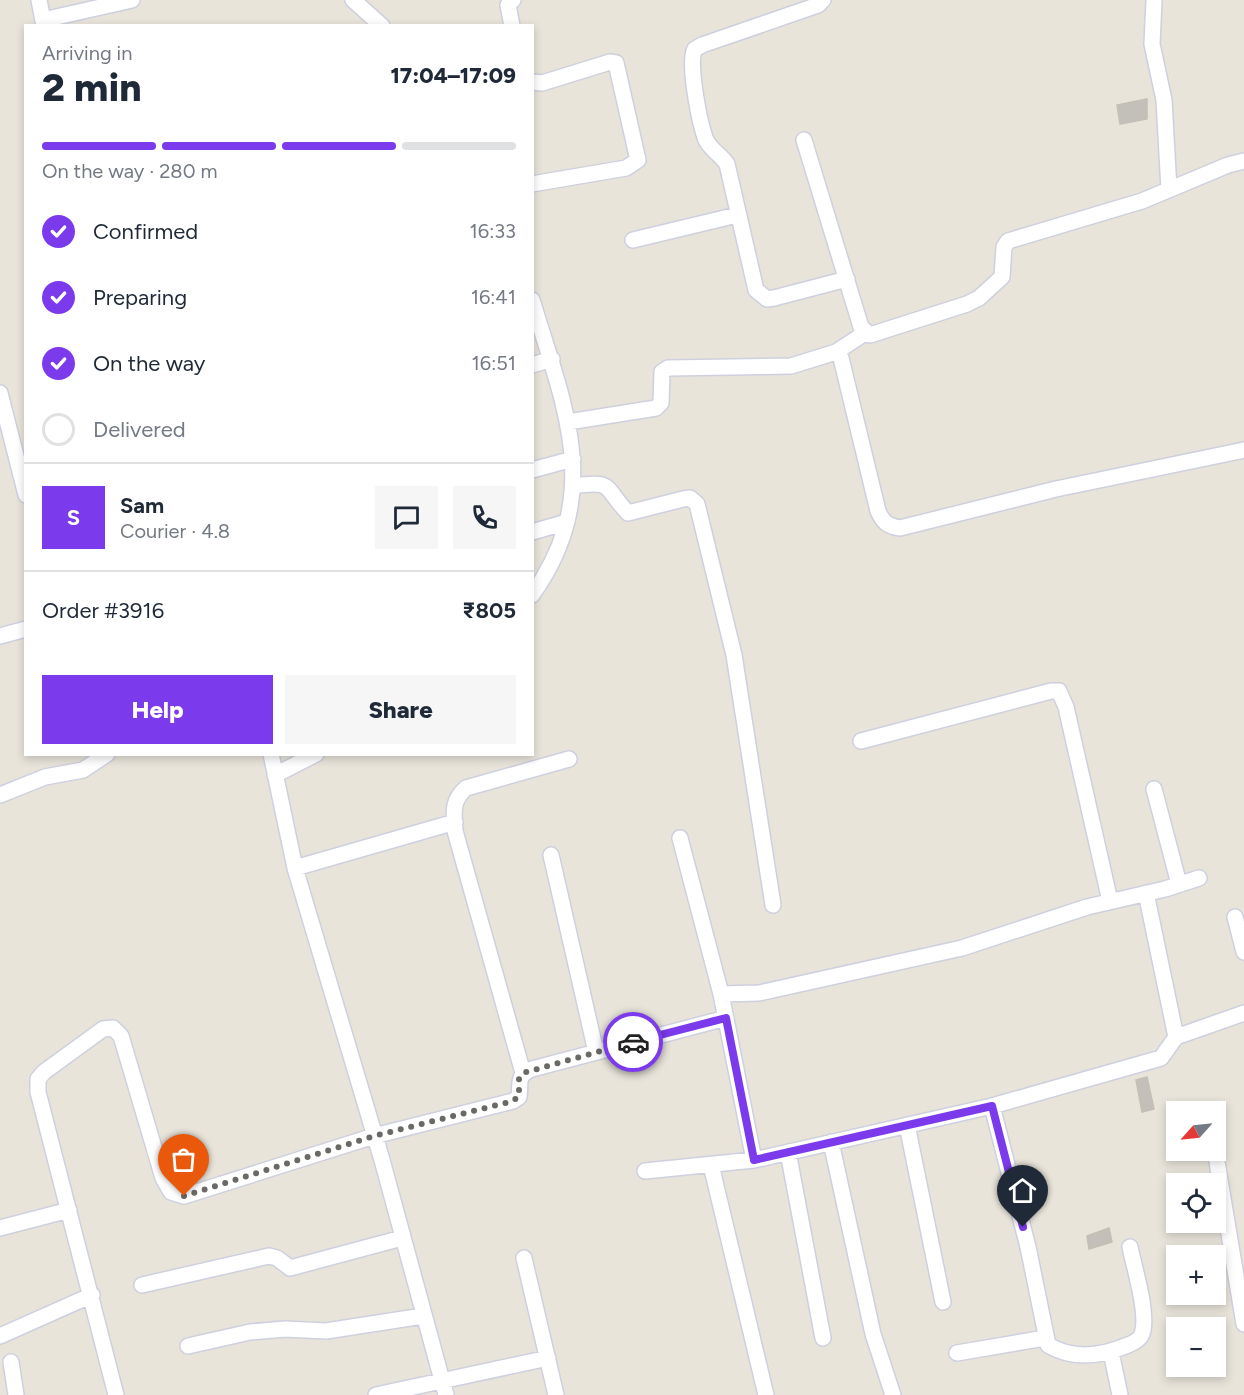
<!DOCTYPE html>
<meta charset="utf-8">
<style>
:root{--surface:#fff;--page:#f6f6f7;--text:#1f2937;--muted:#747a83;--line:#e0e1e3;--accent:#7c3aed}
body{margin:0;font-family:Figtree,sans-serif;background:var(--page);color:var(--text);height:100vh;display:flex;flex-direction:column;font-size:22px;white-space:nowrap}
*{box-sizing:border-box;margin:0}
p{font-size:20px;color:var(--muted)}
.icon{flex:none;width:33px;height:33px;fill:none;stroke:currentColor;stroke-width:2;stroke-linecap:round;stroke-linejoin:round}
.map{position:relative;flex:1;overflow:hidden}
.drawer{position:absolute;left:24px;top:24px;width:510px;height:732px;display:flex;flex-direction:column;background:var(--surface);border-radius:0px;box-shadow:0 3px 9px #0003}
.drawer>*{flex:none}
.needle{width:39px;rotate:243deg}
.fabs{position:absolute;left:1166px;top:1101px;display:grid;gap:12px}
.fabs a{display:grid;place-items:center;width:60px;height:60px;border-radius:0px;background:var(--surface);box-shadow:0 3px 9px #0003;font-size:30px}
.pin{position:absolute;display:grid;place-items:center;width:51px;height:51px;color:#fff;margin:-62px -26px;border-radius:50% 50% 50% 0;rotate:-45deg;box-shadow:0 0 6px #0007}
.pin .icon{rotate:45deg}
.courier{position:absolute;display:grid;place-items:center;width:60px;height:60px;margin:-30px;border:4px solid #7c3aed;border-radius:50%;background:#fff;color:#222;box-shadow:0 2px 8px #0007}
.head em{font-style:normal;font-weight:800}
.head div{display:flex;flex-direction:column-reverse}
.head{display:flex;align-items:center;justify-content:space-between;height:102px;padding:0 18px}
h1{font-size:39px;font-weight:800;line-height:45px}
.bar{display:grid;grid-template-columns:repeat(4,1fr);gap:9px 6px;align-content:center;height:72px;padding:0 18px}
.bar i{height:8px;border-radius:4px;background:var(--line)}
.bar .active{background:var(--accent)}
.bar p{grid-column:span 4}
.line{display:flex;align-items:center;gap:15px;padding:0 18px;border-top:2px solid var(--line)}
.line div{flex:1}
.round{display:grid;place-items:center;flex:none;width:63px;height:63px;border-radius:0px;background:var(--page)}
ol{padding:0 18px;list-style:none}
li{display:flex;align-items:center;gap:18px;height:66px}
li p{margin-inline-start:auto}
li .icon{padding:6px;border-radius:50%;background:var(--accent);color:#fff;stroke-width:4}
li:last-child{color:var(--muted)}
li i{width:33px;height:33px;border:3px solid var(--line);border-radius:50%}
.cta{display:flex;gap:12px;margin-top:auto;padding:12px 18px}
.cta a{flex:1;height:69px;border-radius:0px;background:var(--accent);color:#fff;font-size:24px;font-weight:800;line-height:69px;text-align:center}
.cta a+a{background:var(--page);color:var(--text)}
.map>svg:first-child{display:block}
.building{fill:#c3c0b9;stroke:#c3bfb4;stroke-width:1.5}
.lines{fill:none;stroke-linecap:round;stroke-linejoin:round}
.minor-casing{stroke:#cfd0df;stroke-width:18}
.minor{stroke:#fff;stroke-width:15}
.done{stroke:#6b6966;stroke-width:6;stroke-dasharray:0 10.8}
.route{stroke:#7c3aed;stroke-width:8}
</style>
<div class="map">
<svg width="1244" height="1395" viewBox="0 0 1244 1395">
<rect width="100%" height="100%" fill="#e8e4da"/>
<!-- building -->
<path class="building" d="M 1147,99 L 1147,119 L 1120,124 L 1117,105 Z
M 1147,1077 L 1154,1109 L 1142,1112 L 1136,1080 Z
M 1109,1228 L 1112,1242 L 1089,1249 L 1087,1236 Z"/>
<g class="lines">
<defs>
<path id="minor" d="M 39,0 L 44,26
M 353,0 L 382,26
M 823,0 L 818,5 L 702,45 L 695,49 C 687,61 700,125 706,140 C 711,150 721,155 727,164 L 756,290 L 767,299 L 774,298 L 847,279
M 1154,0 L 1152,44 L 1164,100 L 1169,190
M 43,20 L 132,0
M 512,26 L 508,5 L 513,0
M 532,82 L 542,83 L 610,62 L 616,63 L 638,160 L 626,168 L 532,184
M 804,140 L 861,327 L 870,335 L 967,304 L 979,298 L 1002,277 L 1004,247 L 1008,241 L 1142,201 L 1228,165 L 1244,161
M 633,240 L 737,215
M 532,300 C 564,406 605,493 532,595
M 836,352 L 865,333
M 532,365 L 552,359
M 0,393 L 26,495
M 568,422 L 656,408 L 661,403 L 662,372 L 668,368 L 791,366 L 836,352 L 841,358 L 878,511 C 883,522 887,526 900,528 L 1056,489 L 1244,450
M 532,470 L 573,459
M 573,486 C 615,480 603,487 628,513 L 683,499 L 690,498 L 697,504 L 734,655 L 773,905
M 532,532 L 567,522
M 0,636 L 26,629
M 861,741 L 1051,691 L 1059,691 L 1066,707 L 1110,901
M 271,754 L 295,868 L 382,1160 L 446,1395
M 275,775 L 316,754
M 1154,789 L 1179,884
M 0,795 L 45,777 L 83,770 L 107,754
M 680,838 L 721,994 L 754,1160
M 551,855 L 596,1052
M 295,868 L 455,822
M 1146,893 L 1176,1037
M 1235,917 L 1244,952
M 721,994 L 759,993 L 962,948 L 1087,907 L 1165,889 L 1199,878
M 523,1073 L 455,831 C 454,814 451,801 466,788 L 569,759
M 992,1106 L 1028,1247 L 1048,1345 C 1073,1360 1102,1356 1128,1345 C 1133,1343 1140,1340 1142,1334 C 1149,1315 1134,1267 1130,1247
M 907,1125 L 943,1302
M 831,1142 L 873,1334 L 893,1395
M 788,1152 L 823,1338
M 1216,1156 L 1244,1324
M 711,1165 L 766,1395
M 645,1171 L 754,1160 L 992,1106 L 1161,1058 L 1176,1037 L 1244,1013
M 0,1228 L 69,1210
M 524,1258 L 556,1395
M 142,1285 L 269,1256 L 277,1258 L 290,1268 L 402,1238
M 0,1336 L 92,1295
M 188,1346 L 250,1332 L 285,1329 L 326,1331 L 423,1316
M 1111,1352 L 1120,1395
M 957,1353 L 1045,1338
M 11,1362 L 16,1395
M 116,1395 L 38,1092 L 38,1079 L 44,1072 L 103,1029 L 113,1028 L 121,1036 L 163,1178 L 171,1192 L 184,1196 L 374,1136 L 513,1101 L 519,1097 C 521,1082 516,1076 532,1069 L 726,1018
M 376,1395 L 548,1358"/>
</defs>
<!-- minor casing -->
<use href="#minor" class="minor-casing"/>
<!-- minor -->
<use href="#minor" class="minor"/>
</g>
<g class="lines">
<!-- done -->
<path class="done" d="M 184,1196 L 374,1136 L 513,1101 L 519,1096 L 519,1079 L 523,1073 L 633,1042"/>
<!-- route -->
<path class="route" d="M 633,1042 L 726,1018 L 754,1160 L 992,1106 L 1023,1227"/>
</g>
</svg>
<div class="fabs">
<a><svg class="needle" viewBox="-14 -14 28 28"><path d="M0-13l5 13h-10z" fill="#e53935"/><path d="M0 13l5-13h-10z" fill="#747a83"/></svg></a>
<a><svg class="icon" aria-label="locate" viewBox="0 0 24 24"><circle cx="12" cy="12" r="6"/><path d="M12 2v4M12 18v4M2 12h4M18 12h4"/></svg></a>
<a>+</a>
<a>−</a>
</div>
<div class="pin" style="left:184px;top:1196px;background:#ea580c"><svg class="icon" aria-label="bag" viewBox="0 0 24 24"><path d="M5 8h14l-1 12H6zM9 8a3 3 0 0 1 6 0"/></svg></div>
<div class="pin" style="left:1023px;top:1227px;background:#1f2937"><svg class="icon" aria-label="home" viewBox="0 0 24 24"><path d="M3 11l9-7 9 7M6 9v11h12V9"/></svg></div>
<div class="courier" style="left:633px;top:1042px"><svg class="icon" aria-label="car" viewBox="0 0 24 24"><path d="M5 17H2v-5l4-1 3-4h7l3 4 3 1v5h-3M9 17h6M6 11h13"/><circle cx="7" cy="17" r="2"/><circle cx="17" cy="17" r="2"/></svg></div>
<section class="drawer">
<div class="head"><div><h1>2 min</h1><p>Arriving in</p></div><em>17:04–17:09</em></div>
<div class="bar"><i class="active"></i><i class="active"></i><i class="active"></i><i></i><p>On the way · 280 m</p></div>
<ol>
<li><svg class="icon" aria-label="check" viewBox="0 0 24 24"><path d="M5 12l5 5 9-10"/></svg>Confirmed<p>16:33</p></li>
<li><svg class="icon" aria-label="check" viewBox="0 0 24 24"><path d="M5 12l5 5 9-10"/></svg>Preparing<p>16:41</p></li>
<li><svg class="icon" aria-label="check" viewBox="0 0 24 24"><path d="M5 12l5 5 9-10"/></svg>On the way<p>16:51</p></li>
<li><i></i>Delivered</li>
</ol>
<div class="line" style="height:108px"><b class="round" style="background:var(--accent);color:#fff">S</b><div><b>Sam</b><p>Courier · 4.8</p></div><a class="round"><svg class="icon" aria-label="chat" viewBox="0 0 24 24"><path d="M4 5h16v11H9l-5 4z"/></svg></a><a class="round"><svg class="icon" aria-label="phone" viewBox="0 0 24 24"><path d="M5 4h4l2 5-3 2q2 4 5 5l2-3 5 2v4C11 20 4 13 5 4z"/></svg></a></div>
<div class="line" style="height:78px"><div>Order #3916</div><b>₹805</b></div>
<div class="cta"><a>Help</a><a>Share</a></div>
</section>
</div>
